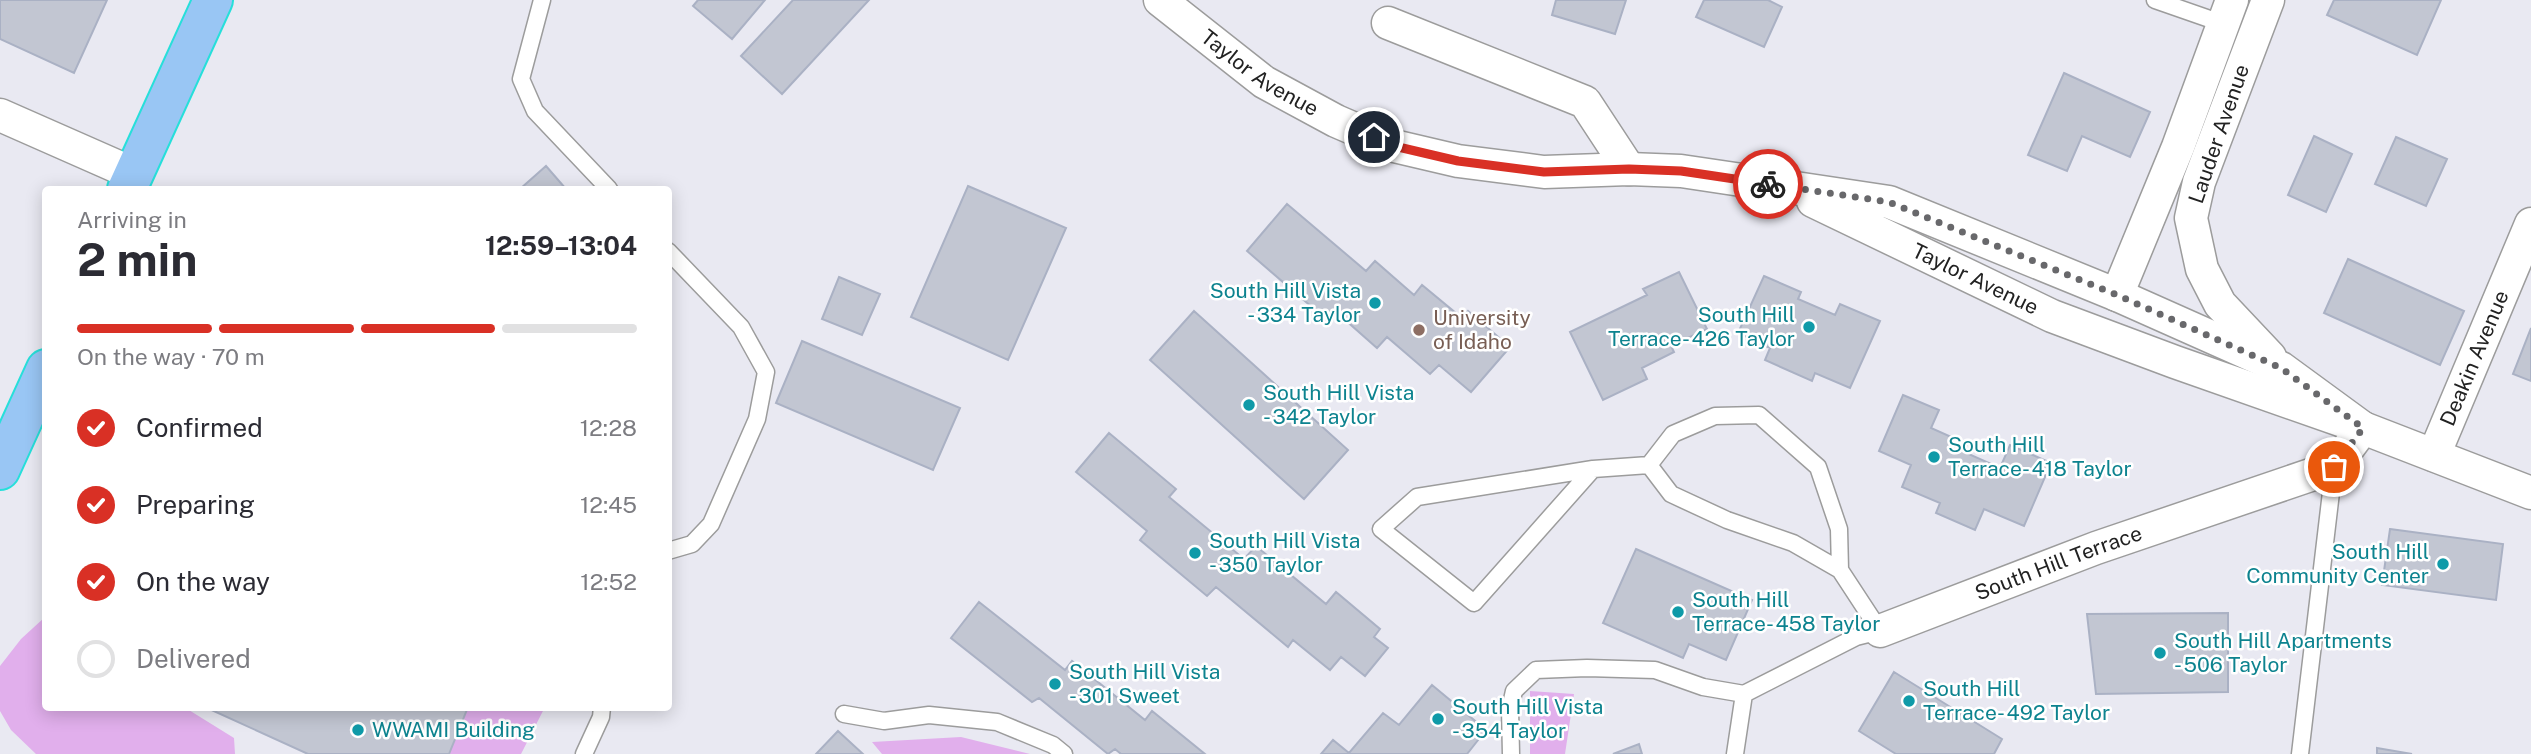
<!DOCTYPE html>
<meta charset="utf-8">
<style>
:root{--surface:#fff;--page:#f7f7f7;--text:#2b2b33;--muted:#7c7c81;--line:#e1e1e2;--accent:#d93025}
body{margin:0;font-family:"Public Sans",sans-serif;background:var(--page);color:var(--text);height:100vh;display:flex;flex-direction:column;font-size:26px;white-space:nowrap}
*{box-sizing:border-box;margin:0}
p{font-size:23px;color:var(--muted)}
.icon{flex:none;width:38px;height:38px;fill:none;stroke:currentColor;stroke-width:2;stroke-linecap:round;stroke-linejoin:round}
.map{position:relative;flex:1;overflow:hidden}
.drawer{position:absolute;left:42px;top:186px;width:630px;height:525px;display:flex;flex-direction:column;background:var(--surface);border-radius:7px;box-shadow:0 4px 18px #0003}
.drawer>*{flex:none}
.pin{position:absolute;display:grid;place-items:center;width:60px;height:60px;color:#fff;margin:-30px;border:4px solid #fff;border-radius:50%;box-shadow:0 2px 7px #0007}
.courier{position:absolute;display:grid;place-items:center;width:70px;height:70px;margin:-35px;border:5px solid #d93025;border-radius:50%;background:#fff;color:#222;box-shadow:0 2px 9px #0007}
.head em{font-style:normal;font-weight:700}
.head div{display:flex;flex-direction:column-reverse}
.head{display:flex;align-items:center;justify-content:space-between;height:119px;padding:0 35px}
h1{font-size:46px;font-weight:700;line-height:52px}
.bar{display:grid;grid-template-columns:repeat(4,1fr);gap:10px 7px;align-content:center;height:84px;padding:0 35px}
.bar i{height:9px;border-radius:5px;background:var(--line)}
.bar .current{background:var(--accent)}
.bar p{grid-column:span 4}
ol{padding:0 35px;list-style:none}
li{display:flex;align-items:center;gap:21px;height:77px}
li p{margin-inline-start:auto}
li .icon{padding:7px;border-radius:50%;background:var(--accent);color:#fff;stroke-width:4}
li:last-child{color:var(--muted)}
li i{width:38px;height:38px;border:4px solid var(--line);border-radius:50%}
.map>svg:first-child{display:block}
.grass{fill:#e1afec}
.building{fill:#c2c6d2;stroke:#aab1c4;stroke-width:2}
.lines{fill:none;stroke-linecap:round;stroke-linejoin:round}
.service-casing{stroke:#9c9c9c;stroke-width:19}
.minor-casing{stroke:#9c9c9c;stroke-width:35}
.trunk-casing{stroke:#27dfda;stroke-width:42}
.service{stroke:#fff;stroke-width:16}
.minor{stroke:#fff;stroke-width:32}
.trunk{stroke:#99c6f4;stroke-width:38}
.done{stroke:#68686b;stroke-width:7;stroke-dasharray:0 12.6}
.route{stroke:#d93025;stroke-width:9}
.culture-dot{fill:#0f9aa8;stroke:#fff;stroke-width:2.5}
.education-dot{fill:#8d6e63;stroke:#fff;stroke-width:2.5}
.labels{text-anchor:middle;stroke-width:5;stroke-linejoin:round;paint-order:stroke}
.street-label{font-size:21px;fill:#222;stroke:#fff}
.culture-label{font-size:21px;fill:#0d838f;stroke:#fff;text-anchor:start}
.education-label{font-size:21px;fill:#785e54;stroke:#fff;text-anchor:start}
</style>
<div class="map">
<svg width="2531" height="754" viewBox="0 0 2531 754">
<rect width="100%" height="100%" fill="#e9e9f2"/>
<!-- grass -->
<path class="grass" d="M 45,617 L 46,707 L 184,707 L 234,738 L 235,754 L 36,754 L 11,730 L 0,711 L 0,666 L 21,639 Z
M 1530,691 L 1574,694 L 1565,754 L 1530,754 Z
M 468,707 L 545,707 L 521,754 L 449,754 Z
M 961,737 L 1030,754 L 882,754 L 872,742 Z"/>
<!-- building -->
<path class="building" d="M 0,0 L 107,0 L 74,73 L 0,39 Z
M 698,0 L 765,0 L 732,39 L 693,6 Z
M 793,0 L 869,0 L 782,94 L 741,56 Z
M 1556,0 L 1626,0 L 1615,34 L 1552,15 Z
M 1704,0 L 1768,0 L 1782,7 L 1764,47 L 1696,17 Z
M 2334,0 L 2441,0 L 2417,55 L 2327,15 Z
M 2064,73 L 2150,112 L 2130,157 L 2082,136 L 2067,171 L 2028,155 Z
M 2314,136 L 2352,154 L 2326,212 L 2288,195 Z
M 2396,137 L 2447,159 L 2426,206 L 2375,184 Z
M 546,166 L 566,189 L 520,189 Z
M 968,186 L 1066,228 L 1008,360 L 911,317 Z
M 1287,204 L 1366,271 L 1375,261 L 1414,295 L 1422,285 L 1462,318 L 1468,311 L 1510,347 L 1471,392 L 1439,365 L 1430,374 L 1387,337 L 1377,348 L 1335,311 L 1327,320 L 1247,251 Z
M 2348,259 L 2464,311 L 2440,365 L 2324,313 Z
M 1679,272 L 1707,329 L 1671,346 L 1674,352 L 1642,368 L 1647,379 L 1603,400 L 1570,332 L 1647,295 L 1643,289 Z
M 1764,276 L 1801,292 L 1798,299 L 1835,315 L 1840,304 L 1880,321 L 1850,388 L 1815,373 L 1812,381 L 1765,360 L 1770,348 L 1738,333 Z
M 839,277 L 880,294 L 862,335 L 822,319 Z
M 1194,311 L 1348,450 L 1304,499 L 1150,360 Z
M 2531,328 L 2531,381 L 2513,374 Z
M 802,341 L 960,408 L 933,470 L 776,403 Z
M 1903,395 L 1939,410 L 1931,428 L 1967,444 L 1964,452 L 2000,468 L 2010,445 L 2051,463 L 2024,526 L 1984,509 L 1975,530 L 1936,513 L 1940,503 L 1902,487 L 1911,465 L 1879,451 Z
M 1109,433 L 1176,489 L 1169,497 L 1244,559 L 1256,546 L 1326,604 L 1336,592 L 1380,629 L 1374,637 L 1388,648 L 1365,676 L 1341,657 L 1330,670 L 1293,640 L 1288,647 L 1216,587 L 1207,596 L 1140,540 L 1147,531 L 1076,472 Z
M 2390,529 L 2503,544 L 2496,600 L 2382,585 Z
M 1636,549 L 1752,600 L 1726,660 L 1689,644 L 1683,658 L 1603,623 Z
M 979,602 L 1065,670 L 1072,661 L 1145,720 L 1152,711 L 1205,754 L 1121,754 L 1115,749 L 1108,754 L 1039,698 L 1032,702 L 951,638 Z
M 2228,613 L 2228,692 L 2096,694 L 2087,614 Z
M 1894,672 L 2002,739 L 1994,754 L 1896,754 L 1859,731 Z
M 1432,685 L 1486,730 L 1467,754 L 1321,754 L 1333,740 L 1349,753 L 1383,713 L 1399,725 Z
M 205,707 L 468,707 L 449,754 L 308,754 Z
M 838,731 L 863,754 L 816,754 Z
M 1639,744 L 1642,754 L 1613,754 Z
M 2377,748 L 2412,754 L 2377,754 Z"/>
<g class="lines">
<defs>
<path id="service" d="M 542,0 L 521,79 L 535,111 L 609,189
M 2155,0 L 2224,24
M 668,251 L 741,327 L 766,372 L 757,419 L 711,524 L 692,544 L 668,551
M 1593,469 L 1417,497 L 1381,529 L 1474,603 L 1593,469 L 1649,465
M 1744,694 L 1856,637 L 1880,631 L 1840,570 L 1839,529 L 1818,467 L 1759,415 L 1715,416 L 1673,434 L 1649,465 L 1671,494 L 1727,520 L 1793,543 L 1840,570
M 844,714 L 884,721 L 929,715 L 997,722 L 1053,745 L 1064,754
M 584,754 L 601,717 L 602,707
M 1511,754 L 1510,709 L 1514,691 L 1536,670 L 1587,668 L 1655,670 L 1703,687 L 1744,694
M 1735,754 L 1744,694
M 2300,754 L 2334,467"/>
<g id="minor">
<path id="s1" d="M 1160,0 L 1264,82 L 1336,121 L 1394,146 L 1458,161 L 1544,172 L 1629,169 L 1681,171 L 1889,202 L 2117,295 L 2281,368 L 2363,428"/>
<path d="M 2268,0 L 2199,182 L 2191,218 L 2202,269 L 2220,304 L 2270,357"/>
<path d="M 1388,23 L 1585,102 L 1629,169"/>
<path d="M 0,115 L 134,174"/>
<path id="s2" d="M 1813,201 L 2052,316 L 2175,362 L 2363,428 L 2531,493"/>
<path d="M 2117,295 L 2178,147 L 2232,0"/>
<path id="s3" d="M 2434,455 L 2531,224"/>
<path id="s4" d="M 1880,631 L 2096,548 L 2334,467 L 2363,428"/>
</g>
<path id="trunk" d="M 127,189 L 213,0
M 0,470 L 46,369"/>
</defs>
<!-- service casing -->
<use href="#service" class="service-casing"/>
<!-- minor casing -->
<use href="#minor" class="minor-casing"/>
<!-- trunk casing -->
<use href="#trunk" class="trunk-casing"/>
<!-- service -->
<use href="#service" class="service"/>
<!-- minor -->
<use href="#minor" class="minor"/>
<!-- trunk -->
<use href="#trunk" class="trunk"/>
</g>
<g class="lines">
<!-- done -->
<path class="done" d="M 1768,184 L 1889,202 L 2117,295 L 2281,368 L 2363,428 L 2334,467"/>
<!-- route -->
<path class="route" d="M 1374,137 L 1394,146 L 1458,161 L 1544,172 L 1629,169 L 1681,171 L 1768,184"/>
</g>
<!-- markers -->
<g class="culture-dot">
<circle cx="1375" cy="303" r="7"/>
<circle cx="1809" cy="327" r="7"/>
<circle cx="1249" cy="405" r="7"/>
<circle cx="1934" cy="457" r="7"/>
<circle cx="1195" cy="553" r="7"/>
<circle cx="2443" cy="564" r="7"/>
<circle cx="1678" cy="612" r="7"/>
<circle cx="2160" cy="653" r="7"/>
<circle cx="1055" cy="684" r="7"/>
<circle cx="1909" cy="701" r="7"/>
<circle cx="1438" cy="719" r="7"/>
<circle cx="358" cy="730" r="7"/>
</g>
<circle class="education-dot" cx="1419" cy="330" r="7"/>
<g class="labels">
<!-- street labels -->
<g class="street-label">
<text dy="7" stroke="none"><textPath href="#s1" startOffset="124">Taylor Avenue</textPath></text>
<text transform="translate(2219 134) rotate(-71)" y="7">Lauder Avenue</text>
<text dy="7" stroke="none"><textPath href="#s2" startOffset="180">Taylor Avenue</textPath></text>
<text dy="7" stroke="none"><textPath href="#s3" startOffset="105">Deakin Avenue</textPath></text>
<text dy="7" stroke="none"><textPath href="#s4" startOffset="191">South Hill Terrace</textPath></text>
</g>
<!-- culture labels -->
<g class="culture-label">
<text x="1361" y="298" text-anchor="end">South Hill Vista<tspan x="1361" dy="24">- 334 Taylor</tspan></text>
<text x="1795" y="322" text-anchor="end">South Hill<tspan x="1795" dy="24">Terrace- 426 Taylor</tspan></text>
<text x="1263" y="400">South Hill Vista<tspan x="1263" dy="24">- 342 Taylor</tspan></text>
<text x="1948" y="452">South Hill<tspan x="1948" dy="24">Terrace- 418 Taylor</tspan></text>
<text x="1209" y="548">South Hill Vista<tspan x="1209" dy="24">- 350 Taylor</tspan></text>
<text x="2429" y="559" text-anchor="end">South Hill<tspan x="2429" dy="24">Community Center</tspan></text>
<text x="1692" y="607">South Hill<tspan x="1692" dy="24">Terrace- 458 Taylor</tspan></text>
<text x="2174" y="648">South Hill Apartments<tspan x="2174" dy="24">- 506 Taylor</tspan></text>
<text x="1069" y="679">South Hill Vista<tspan x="1069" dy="24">- 301 Sweet</tspan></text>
<text x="1923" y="696">South Hill<tspan x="1923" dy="24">Terrace- 492 Taylor</tspan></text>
<text x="1452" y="714">South Hill Vista<tspan x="1452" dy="24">- 354 Taylor</tspan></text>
<text x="372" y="737">WWAMI Building</text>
</g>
<!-- education labels -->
<g class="education-label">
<text x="1433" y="325">University<tspan x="1433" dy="24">of Idaho</tspan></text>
</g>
</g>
</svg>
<div class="pin" style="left:2334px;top:467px;background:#ea580c"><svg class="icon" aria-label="bag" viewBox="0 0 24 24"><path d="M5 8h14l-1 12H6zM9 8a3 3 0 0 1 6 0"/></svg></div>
<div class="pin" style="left:1374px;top:137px;background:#1f2937"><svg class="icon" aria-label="home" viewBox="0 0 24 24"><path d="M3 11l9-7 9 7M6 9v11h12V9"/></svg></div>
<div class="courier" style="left:1768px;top:184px"><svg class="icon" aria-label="bike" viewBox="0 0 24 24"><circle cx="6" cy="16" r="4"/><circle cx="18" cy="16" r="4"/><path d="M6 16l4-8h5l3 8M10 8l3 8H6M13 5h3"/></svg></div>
<section class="drawer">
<div class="head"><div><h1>2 min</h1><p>Arriving in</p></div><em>12:59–13:04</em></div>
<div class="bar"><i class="current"></i><i class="current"></i><i class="current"></i><i></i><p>On the way · 70 m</p></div>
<ol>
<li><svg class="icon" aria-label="check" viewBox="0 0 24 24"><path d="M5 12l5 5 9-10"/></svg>Confirmed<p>12:28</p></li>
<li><svg class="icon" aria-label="check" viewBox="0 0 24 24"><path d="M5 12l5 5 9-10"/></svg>Preparing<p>12:45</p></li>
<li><svg class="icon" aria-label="check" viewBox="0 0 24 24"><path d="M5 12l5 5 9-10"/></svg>On the way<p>12:52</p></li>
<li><i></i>Delivered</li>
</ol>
</section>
</div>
